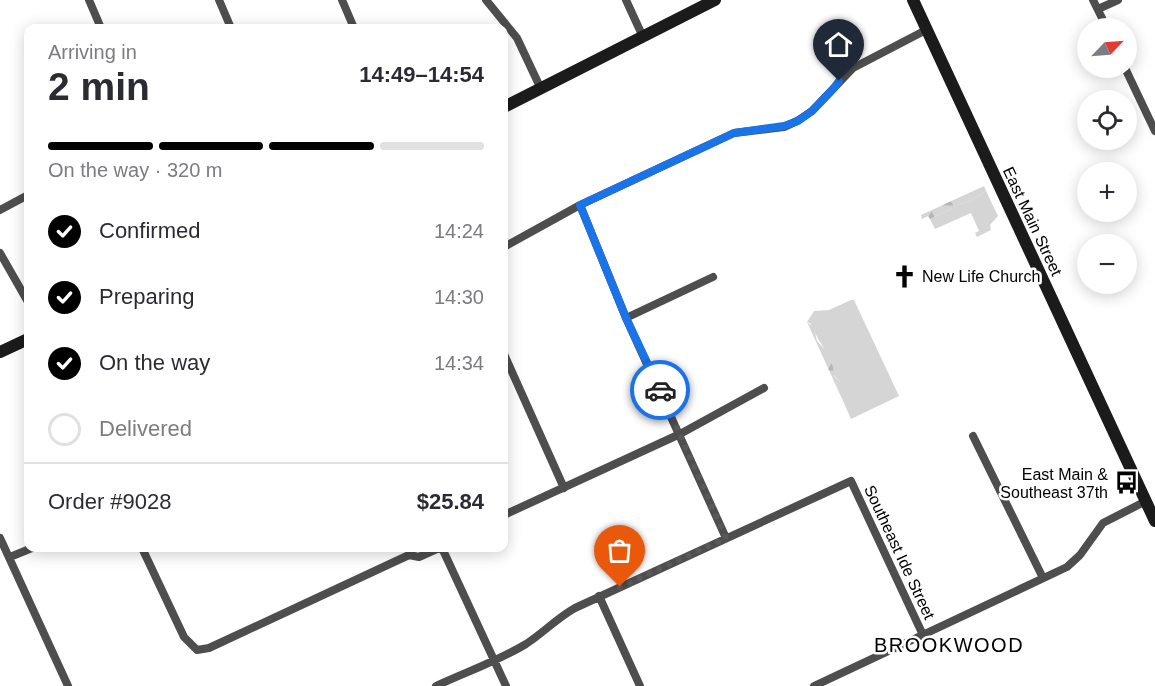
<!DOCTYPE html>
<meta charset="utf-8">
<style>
:root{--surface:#fff;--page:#f7f7f7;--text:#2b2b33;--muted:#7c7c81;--line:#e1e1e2;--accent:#000}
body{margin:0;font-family:Helvetica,sans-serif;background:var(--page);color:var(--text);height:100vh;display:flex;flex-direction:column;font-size:22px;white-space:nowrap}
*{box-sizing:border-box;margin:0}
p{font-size:20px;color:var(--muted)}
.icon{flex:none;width:33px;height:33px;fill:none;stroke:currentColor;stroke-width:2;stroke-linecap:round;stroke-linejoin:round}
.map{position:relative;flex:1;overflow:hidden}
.side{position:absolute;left:24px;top:24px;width:484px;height:528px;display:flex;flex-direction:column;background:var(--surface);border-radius:12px;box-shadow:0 3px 15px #0003}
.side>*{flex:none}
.needle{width:39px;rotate:65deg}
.buttons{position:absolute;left:1077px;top:18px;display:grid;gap:12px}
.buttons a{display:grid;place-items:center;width:60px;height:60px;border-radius:50%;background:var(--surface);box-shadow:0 3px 15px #0003;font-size:30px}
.pin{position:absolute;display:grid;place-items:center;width:51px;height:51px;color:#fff;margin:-62px -26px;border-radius:50% 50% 50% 0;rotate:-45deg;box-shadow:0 0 6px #0007}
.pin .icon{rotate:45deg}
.courier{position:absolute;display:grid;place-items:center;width:60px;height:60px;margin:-30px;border:4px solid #1a73e8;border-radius:50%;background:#fff;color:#222;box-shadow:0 2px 8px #0007}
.summary em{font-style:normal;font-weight:700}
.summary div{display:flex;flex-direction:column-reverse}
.summary{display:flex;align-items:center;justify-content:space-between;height:102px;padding:0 24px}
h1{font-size:39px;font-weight:700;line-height:45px}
.bar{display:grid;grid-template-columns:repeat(4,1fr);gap:9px 6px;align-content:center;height:72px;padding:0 24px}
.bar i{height:8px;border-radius:4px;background:var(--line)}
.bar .selected{background:var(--accent)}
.bar p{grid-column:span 4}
.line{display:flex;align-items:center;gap:15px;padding:0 24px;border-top:2px solid var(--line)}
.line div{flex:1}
ol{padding:0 24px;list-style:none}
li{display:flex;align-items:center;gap:18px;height:66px}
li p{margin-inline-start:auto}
li .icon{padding:6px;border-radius:50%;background:var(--accent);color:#fff;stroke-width:4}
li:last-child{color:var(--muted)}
li i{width:33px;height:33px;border:3px solid var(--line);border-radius:50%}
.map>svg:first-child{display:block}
.green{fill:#d5d5d5}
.forest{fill:url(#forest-firs)}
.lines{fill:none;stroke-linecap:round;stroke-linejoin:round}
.minor{stroke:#4e4e4e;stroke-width:8}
.secondary{stroke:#1b1b1b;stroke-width:12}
.done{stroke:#595959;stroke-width:6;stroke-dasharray:0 10.8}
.route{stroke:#1a73e8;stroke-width:8}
.labels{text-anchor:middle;stroke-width:5;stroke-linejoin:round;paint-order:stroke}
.street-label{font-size:16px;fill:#000;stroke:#fff}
.poi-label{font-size:16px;fill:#000;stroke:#fff;text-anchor:start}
.quarter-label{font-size:20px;letter-spacing:1.5px;fill:#000;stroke:#fff}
</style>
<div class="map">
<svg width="1155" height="686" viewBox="0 0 1155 686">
<defs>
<pattern id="forest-firs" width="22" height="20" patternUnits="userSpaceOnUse" patternTransform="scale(1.5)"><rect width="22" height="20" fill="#d5d5d5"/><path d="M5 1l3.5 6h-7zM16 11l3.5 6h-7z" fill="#b5b5b5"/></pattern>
</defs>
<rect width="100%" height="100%" fill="#fff"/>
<!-- green -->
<path class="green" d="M 986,191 L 998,216 L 990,225 L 991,230 L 977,237 L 975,233 L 979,231 L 971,213 L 935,229 L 930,219 L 951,209 L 952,206 L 970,201 Z
M 851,300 L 854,300 L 899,396 L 851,419 L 843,401 L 845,394 L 839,381 L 833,374 C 832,356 817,340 810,323 L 807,322 L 814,311 L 829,310 Z"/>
<!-- forest -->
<path class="forest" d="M 984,186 L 986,191 L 970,201 L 953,206 L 951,209 L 930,219 L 928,216 L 922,219 L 921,215 Z
M 807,322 L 814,328 L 817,341 L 827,352 L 833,367 L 834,376 L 843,385 L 846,394 L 843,401 Z"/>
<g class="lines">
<!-- minor -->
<path class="minor" d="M 89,0 L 101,28
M 219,0 L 231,28
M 342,0 L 354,28
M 486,0 L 517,38 L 541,89
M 626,0 L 643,37
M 1093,0 L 1107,28
M 1098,9 L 1118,0
M 1125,68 L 1155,131
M 580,205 L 626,318 L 726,538
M 0,210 L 28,195
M 504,247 L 580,205 L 734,133 L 784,127 L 797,121 L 812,111 L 853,68 L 926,30
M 0,253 L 28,302
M 626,318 L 713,277
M 504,354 L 564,488
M 973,436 L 1043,578
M 504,515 L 680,434 L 764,388
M 0,538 L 68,686
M 142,548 L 184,637 L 197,650 L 209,648 L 409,555 L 419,557 L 439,548
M 442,548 L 506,686
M 10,557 L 32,548
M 599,596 L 640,686
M 436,686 C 466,672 498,661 526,644 C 543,633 557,618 575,608 L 851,481 L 923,635
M 814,686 L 1067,567 L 1080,555 L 1103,523 L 1146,501"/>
<!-- secondary -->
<path class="secondary" d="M 913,0 L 1155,521
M 504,107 L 715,0
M 0,352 L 28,339"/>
</g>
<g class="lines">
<!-- done -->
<path class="done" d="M 620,587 L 726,538 L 660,390"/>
<!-- route -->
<path class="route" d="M 660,390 L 626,318 L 580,205 L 734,133 L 784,126 L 798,121 L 812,111 L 834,88 L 839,81"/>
</g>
<!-- icons -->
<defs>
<symbol id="church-bare" viewBox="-9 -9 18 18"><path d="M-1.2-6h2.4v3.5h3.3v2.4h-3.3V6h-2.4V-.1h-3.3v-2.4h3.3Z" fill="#000" stroke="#fff" stroke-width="2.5" paint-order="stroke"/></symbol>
<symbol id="bus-bare" viewBox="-9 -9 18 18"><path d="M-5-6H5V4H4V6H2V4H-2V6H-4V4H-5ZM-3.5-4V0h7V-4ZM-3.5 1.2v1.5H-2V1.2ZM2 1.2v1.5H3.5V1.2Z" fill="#000" stroke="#fff" stroke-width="2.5" paint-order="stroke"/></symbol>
</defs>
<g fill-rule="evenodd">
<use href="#church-bare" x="888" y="260" width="33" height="33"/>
<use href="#bus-bare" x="1110" y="466" width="33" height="33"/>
</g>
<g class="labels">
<!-- street labels -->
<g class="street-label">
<text transform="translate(1033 221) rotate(65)" y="6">East Main Street</text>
<text transform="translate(900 552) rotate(65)" y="6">Southeast Ide Street</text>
</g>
<!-- poi labels -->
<g class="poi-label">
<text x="922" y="282">New Life Church</text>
<text x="1108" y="480" text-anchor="end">East Main &amp;<tspan x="1108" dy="18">Southeast 37th</tspan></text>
</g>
<!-- quarter labels -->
<g class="quarter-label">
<text x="949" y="652">BROOKWOOD</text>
</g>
</g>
</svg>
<div class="buttons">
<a><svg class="needle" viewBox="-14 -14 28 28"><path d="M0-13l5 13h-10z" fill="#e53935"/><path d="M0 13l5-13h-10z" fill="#7c7c81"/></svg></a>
<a><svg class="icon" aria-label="locate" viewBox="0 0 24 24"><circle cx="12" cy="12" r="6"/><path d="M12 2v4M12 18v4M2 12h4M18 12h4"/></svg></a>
<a>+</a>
<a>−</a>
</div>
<div class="pin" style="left:620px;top:587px;background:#ea580c"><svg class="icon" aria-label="bag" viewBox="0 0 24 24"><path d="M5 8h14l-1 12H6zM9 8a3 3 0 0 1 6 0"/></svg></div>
<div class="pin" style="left:839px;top:81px;background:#1f2937"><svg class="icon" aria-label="home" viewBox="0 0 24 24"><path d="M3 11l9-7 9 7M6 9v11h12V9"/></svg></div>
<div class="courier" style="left:660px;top:390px"><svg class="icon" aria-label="car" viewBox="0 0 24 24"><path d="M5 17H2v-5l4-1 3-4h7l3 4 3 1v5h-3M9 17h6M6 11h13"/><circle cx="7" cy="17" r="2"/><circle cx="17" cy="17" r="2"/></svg></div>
<section class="side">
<div class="summary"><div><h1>2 min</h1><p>Arriving in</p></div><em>14:49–14:54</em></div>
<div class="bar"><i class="selected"></i><i class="selected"></i><i class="selected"></i><i></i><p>On the way · 320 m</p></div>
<ol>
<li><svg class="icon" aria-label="check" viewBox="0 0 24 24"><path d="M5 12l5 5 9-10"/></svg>Confirmed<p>14:24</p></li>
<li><svg class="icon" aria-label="check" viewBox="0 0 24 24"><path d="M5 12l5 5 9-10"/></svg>Preparing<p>14:30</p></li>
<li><svg class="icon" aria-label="check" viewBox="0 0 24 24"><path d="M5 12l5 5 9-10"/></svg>On the way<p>14:34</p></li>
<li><i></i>Delivered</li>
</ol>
<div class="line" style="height:78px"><div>Order #9028</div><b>$25.84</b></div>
</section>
</div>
